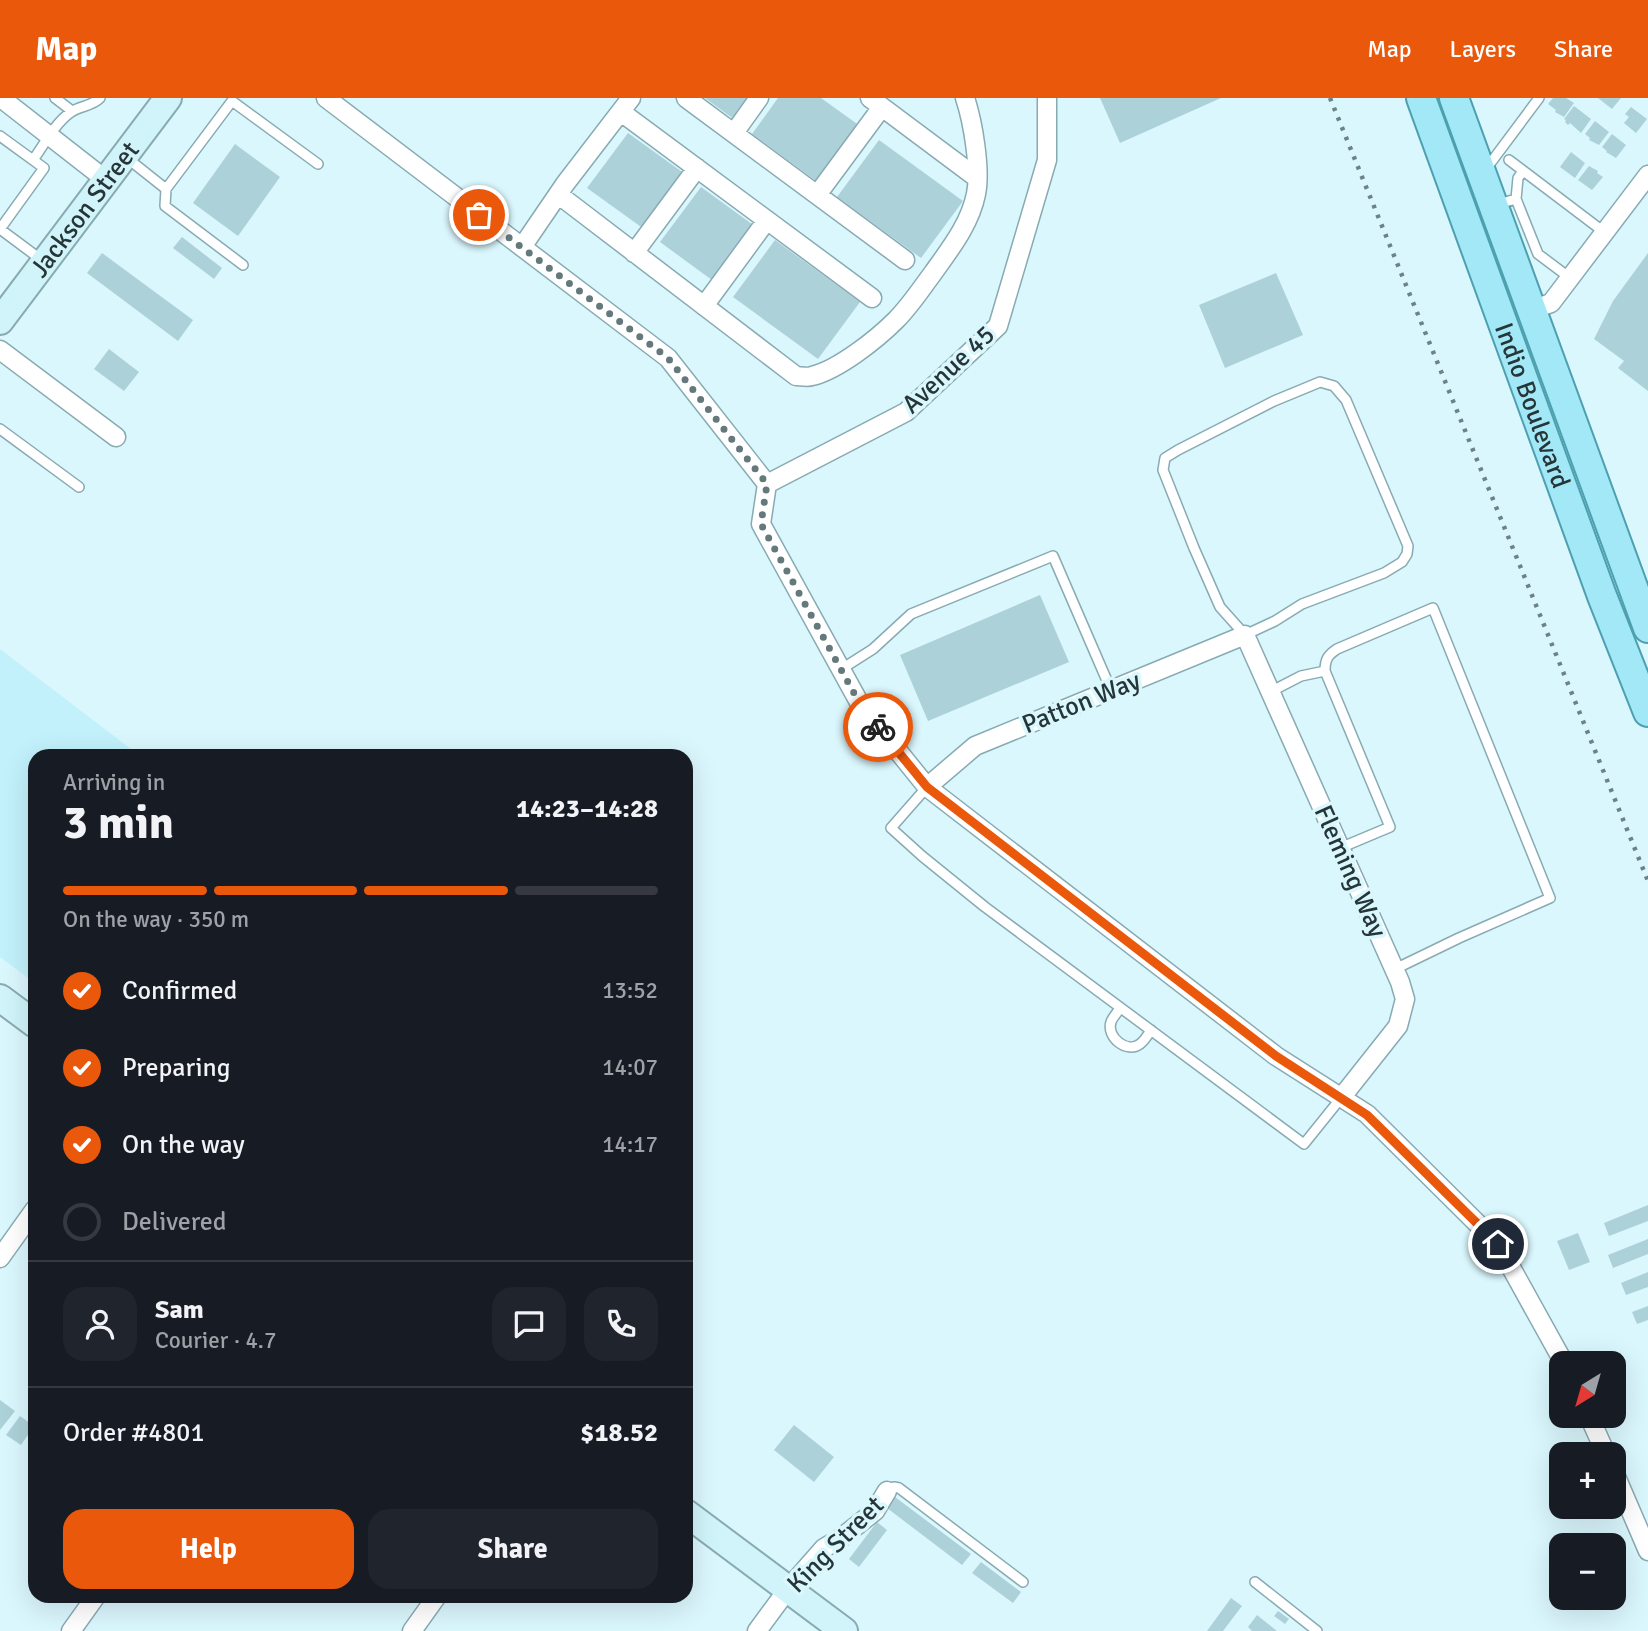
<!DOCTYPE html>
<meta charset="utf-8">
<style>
:root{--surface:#171b24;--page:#20242c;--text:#f1f3f6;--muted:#9ea1a6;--line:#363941;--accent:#ea580c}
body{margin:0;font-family:Signika,sans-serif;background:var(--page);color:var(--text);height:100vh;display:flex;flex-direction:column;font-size:26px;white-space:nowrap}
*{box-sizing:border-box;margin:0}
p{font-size:23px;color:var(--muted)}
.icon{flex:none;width:38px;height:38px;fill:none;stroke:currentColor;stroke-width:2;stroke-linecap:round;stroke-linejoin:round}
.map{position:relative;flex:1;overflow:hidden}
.sheet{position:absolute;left:28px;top:651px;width:665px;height:854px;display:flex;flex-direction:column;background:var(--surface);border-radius:21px;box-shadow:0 7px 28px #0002}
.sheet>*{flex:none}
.needle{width:46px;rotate:217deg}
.tools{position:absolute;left:1549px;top:1253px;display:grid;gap:14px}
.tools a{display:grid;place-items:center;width:77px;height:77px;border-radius:14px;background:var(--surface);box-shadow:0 7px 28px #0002;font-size:35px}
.pin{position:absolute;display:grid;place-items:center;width:60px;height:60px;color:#fff;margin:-30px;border:4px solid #fff;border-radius:50%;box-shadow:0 2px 7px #0007}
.courier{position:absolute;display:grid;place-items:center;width:70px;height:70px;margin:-35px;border:5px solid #ea580c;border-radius:50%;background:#fff;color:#222;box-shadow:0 2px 9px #0007}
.head em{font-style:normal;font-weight:700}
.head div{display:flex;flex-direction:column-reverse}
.head{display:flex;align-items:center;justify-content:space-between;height:119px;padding:0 35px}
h1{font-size:46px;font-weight:700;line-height:52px}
.bar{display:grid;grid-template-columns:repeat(4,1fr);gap:10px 7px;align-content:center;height:84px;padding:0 35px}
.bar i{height:9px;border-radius:5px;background:var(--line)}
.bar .active{background:var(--accent)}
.bar p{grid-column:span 4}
.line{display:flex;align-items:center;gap:18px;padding:0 35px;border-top:2px solid var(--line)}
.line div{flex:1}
.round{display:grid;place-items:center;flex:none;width:74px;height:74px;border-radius:21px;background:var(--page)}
ol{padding:0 35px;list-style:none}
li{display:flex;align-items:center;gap:21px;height:77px}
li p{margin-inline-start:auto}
li .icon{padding:7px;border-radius:50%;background:var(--accent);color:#fff;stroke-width:4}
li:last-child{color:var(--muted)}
li i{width:38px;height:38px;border:4px solid var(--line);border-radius:50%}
.action{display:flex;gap:14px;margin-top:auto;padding:14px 35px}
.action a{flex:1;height:80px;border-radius:21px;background:var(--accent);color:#fff;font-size:28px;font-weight:700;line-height:80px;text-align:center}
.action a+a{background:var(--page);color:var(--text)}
header{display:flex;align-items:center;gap:42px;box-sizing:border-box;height:98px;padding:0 35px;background:var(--accent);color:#fff}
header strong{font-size:33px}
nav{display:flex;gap:38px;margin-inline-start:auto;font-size:24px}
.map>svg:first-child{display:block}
.built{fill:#c2f1fb}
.building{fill:#add1d9}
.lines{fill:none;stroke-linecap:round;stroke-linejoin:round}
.lane-casing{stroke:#88aab2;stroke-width:12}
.street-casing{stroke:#88aab2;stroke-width:21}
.secondary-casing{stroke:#88aab2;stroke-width:30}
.primary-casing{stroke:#4ea0b0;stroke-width:32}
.lane{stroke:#fff;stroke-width:9}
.street{stroke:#fff;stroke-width:18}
.secondary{stroke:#d0f4fa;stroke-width:26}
.primary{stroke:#a2e8f6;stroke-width:28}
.rail{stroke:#6d8286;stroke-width:4.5;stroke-dasharray:3.5 7;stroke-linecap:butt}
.done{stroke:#65797d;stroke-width:7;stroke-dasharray:0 12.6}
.route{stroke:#ea580c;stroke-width:9}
.labels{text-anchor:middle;stroke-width:7;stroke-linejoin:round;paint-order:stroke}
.street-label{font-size:26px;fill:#263538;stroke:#daf7fd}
</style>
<header>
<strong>Map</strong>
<nav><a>Map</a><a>Layers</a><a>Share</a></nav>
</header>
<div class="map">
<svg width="1648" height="1533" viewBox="0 0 1648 1533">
<rect width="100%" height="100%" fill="#daf7fd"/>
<!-- built -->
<path class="built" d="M 0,551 L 140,658 L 35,658 L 35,885 L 0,859 Z"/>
<!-- building -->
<path class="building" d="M 705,0 L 751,0 L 735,22 Z
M 778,0 L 821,0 L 860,28 L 819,85 L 752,36 Z
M 1100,0 L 1221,0 L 1120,45 Z
M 1553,0 L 1566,0 L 1574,5 L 1564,19 L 1555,14 L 1556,12 L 1548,6 Z
M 1598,0 L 1621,0 L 1612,11 Z
M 1574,8 L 1591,21 L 1581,35 L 1570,25 L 1568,27 L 1565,24 L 1566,22 L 1564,21 Z
M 1631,9 L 1647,21 L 1636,35 L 1624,25 L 1629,19 L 1625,16 Z
M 1595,23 L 1609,34 L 1599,47 L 1589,42 L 1590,40 L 1585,36 Z
M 628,35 L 685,76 L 644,131 L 587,90 Z
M 1612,36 L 1626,47 L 1616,60 L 1606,54 L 1607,53 L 1602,49 Z
M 879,42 L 963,103 L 921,160 L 837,99 Z
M 235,46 L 280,79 L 238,138 L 193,105 Z
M 1571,54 L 1585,65 L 1575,80 L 1560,69 Z
M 1589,68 L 1598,73 L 1597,75 L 1603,79 L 1592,92 L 1578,82 Z
M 701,89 L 756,129 L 716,185 L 660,144 Z
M 182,139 L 222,170 L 214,181 L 173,150 Z
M 775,142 L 860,204 L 818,261 L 733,199 Z
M 102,155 L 193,222 L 178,243 L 87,175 Z
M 1648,155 L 1648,293 L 1618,270 L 1624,263 L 1594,241 L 1613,203 Z
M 1276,175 L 1303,237 L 1225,270 L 1199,207 Z
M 109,251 L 139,274 L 124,293 L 94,271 Z
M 1040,497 L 1069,564 L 928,623 L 900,557 Z
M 1648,1107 L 1648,1123 L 1609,1138 L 1604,1125 Z
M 1578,1135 L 1590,1164 L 1569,1172 L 1557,1143 Z
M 1648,1141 L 1648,1156 L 1613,1170 L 1608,1157 Z
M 1648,1174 L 1648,1189 L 1626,1197 L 1621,1185 Z
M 1648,1208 L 1648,1222 L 1637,1226 L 1632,1214 Z
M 0,1302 L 15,1313 L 0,1332 Z
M 20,1318 L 34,1328 L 21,1347 L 6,1337 Z
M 794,1327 L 834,1359 L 814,1384 L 774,1352 Z
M 895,1399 L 971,1456 L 962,1467 L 887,1410 Z
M 877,1424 L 887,1432 L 859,1469 L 849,1461 Z
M 981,1464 L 1021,1494 L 1013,1505 L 972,1475 Z
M 1231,1500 L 1242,1508 L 1223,1533 L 1207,1533 Z
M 1278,1513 L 1289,1521 L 1285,1526 L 1274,1518 Z
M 1257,1517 L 1277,1533 L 1252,1533 L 1248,1529 Z"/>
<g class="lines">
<defs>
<path id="lane" d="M 55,0 L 72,13
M 0,38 L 44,70 L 0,131 L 43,163
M 127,60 L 166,91 L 232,3 L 318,66
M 33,62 C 44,47 55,25 71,14 C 80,8 92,8 100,0
M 1509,62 L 1604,134
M 1486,71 L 1539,0
M 166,91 L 165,108 L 243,167
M 1516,101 L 1518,80 L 1523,73
M 1498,106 L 1516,101 L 1538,156 L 1570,180
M 1320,284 L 1334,288 L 1346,302 L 1408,448 L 1407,456 L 1402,464 L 1384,475 L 1302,506 L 1275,523 L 1245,537 L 1220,509 L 1194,450 L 1163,372 L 1165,360 L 1178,352 L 1274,303 Z
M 0,331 L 79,389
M 840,572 L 873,551 L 911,516 L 1053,458 L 1111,592
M 1325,573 C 1325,561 1328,557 1337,551 L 1433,510 L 1550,800 L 1459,840 L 1395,871
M 1270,594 L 1301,578 L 1325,573 L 1390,729 L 1340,750
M 927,689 L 891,730 L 922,758 L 985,809 L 1304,1046 L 1341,1000
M 1120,910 C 1118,914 1112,920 1111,924 C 1106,939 1127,956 1140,946 C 1144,943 1148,937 1151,932
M 887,1393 L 894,1389 L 899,1390 L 1023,1484
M 1255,1484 L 1317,1533"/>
<path id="street" d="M 1,0 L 106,82
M 326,0 L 668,260 L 767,386
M 686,0 L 905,162
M 870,0 L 977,80
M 621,14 L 872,200
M 734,35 L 759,0
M 559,97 L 796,278 C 801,278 807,280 812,278 C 838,272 877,241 896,222 C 910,208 921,191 933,175 C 950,151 970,126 976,96 C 981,72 973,24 965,0
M 817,97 L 882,9
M 522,149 L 565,86 L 631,0
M 634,155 L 697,70
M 704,208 L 767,122
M 1531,212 L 1551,205 L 1648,77
M 0,252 L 116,339
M 767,386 L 761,426 L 860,606 L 927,689 L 1276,958 L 1367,1016 L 1498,1146 L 1564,1265
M 767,386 L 906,314 L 998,228 L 1047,62 L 1047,0
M 927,689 L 975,648 L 1245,537 L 1400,884 L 1405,901 L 1398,928 L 1341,1000
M 0,1160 L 35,1111
M 1589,1318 L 1606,1356
M 1614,1374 L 1648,1453
M 71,1533 L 96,1498
M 412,1533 L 437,1498
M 757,1533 L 788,1491 L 824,1450 L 841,1440 L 875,1413 L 887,1393"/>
<g id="secondary">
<path id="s1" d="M 0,223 L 168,0"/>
<path d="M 0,900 L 35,926"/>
<path d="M 686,1415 L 844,1533"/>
</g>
<g id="primary">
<path id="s2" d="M 1421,0 L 1602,498 L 1648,614"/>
<path d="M 1454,0 L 1648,530"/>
</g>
</defs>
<!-- lane casing -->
<use href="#lane" class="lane-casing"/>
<!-- street casing -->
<use href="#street" class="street-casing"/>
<!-- secondary casing -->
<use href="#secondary" class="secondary-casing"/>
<!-- primary casing -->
<use href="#primary" class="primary-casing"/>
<!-- lane -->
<use href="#lane" class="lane"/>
<!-- street -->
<use href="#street" class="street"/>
<!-- secondary -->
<use href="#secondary" class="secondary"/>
<!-- primary -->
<use href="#primary" class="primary"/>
<!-- rail -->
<path class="rail" d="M 1330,0 L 1648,783"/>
</g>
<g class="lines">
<!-- done -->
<path class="done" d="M 479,117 L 668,260 L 767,386 L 761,426 L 860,606 L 878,629"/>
<!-- route -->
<path class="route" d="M 878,629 L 927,689 L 1276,958 L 1367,1017 L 1498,1146"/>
</g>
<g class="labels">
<!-- street labels -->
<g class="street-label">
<text dy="9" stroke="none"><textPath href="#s1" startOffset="140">Jackson Street</textPath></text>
<text transform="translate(948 271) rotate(-43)" y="9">Avenue 45</text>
<text dy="9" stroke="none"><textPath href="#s2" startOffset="327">Indio Boulevard</textPath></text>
<text transform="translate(1081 604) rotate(-22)" y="9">Patton Way</text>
<text transform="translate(1351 773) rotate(66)" y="9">Fleming Way</text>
<text transform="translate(835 1446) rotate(-45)" y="9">King Street</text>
</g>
</g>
</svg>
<div class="tools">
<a><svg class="needle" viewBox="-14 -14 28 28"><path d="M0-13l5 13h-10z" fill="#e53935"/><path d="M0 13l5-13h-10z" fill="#9ea1a6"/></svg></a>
<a>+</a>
<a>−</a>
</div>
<div class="pin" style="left:479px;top:117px;background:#ea580c"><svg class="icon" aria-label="bag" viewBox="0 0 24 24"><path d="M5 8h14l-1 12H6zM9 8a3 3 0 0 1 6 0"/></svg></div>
<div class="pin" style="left:1498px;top:1146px;background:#1f2937"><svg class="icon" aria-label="home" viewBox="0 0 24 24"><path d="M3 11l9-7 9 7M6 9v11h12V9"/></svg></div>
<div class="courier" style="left:878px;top:629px"><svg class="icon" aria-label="bike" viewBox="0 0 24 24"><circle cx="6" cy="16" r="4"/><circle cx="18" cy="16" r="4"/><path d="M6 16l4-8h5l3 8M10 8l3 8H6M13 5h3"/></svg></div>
<section class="sheet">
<div class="head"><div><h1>3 min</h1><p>Arriving in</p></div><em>14:23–14:28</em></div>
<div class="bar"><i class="active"></i><i class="active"></i><i class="active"></i><i></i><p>On the way · 350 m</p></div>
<ol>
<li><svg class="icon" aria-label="check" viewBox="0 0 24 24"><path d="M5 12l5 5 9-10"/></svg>Confirmed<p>13:52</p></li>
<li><svg class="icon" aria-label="check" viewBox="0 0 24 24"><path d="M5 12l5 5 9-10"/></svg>Preparing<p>14:07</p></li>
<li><svg class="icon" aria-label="check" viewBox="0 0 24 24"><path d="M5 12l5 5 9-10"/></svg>On the way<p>14:17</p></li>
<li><i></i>Delivered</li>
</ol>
<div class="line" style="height:126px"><a class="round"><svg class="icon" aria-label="person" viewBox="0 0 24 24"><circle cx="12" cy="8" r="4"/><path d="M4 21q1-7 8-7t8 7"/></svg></a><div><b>Sam</b><p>Courier · 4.7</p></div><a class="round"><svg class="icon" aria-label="chat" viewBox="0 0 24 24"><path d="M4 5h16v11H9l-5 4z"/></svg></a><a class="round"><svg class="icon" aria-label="phone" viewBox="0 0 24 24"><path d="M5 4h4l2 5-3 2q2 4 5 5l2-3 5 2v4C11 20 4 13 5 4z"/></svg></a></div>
<div class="line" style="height:91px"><div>Order #4801</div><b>$18.52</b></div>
<div class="action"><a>Help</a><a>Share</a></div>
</section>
</div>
